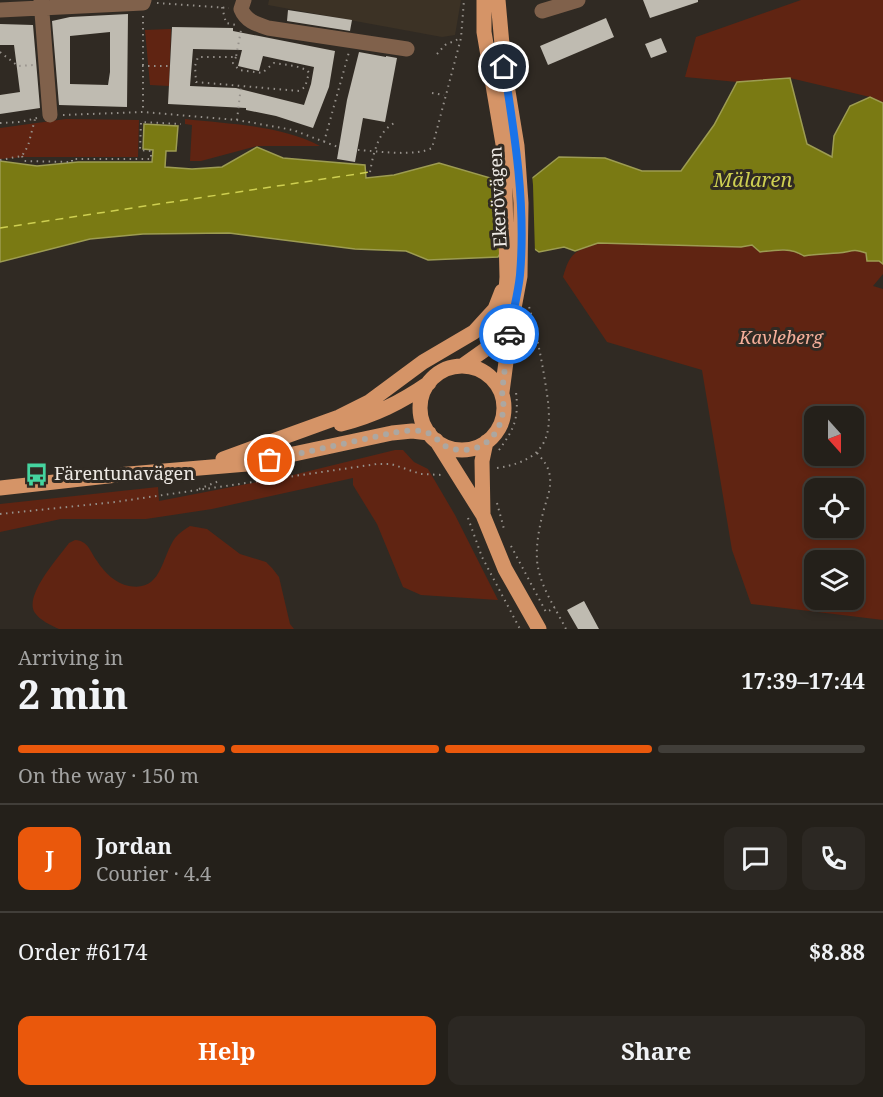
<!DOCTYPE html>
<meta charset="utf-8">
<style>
:root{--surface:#24201a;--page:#2c2823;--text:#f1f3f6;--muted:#a3a3a2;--line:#413e39;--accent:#ea580c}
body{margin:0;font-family:"Noto Serif",serif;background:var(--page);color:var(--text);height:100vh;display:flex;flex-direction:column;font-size:22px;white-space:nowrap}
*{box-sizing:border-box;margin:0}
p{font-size:20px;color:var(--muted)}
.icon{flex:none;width:33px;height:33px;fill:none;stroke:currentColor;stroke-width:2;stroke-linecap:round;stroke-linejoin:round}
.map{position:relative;height:629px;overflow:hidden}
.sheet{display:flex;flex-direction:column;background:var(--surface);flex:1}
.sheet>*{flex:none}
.needle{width:39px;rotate:159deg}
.tools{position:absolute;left:804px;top:406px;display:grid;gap:12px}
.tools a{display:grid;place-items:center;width:60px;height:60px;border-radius:12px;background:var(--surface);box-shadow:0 3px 9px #0003,0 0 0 2px var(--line);font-size:30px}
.pin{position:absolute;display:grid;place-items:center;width:51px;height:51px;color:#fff;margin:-26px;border:3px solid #fff;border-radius:50%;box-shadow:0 2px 6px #0007}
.courier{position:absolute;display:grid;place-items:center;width:60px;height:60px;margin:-30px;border:4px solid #1a73e8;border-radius:50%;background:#fff;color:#222;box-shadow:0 2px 8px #0007}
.head em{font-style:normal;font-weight:700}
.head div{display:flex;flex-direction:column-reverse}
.head{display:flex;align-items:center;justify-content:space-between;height:102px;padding:0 18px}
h1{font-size:39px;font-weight:700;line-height:45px}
.bar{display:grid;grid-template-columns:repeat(4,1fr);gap:9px 6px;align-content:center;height:72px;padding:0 18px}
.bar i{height:8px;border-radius:4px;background:var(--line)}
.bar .selected{background:var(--accent)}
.bar p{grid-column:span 4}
.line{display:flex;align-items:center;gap:15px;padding:0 18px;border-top:2px solid var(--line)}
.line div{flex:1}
.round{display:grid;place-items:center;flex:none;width:63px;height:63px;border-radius:12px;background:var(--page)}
.action{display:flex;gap:12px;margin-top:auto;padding:12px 18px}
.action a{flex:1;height:69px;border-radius:12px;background:var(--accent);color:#fff;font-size:24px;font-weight:700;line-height:69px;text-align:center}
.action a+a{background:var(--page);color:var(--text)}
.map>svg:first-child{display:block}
.built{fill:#3c3225}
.green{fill:#602412;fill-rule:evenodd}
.water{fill:#7a7a13;stroke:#9d9c52;stroke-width:1.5}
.pier{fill:#302a23}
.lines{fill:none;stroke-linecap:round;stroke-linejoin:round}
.ferry{stroke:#cecf51;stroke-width:1.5;stroke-dasharray:8 6;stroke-linecap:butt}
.building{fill:#bfbbb1;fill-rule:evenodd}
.path{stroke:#96918b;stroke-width:2;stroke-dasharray:1.5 4.5;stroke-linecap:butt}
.minor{stroke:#80614b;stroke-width:15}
.major{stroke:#d59467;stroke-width:15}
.done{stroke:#aca7a1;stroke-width:6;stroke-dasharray:0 10.8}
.route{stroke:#1a73e8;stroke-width:8}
.labels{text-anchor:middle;stroke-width:6;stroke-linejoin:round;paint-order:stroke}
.street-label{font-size:18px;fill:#eeeae5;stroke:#302a23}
.park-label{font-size:18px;font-style:italic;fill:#f4ae99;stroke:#302a23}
.poi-label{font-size:18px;fill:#eeeae5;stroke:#302a23;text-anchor:start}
.water-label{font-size:20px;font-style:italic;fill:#cecf51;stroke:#302a23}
</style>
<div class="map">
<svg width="883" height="629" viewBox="0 0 883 629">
<rect width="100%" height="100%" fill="#302a23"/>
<!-- built -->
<path class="built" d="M 269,0 L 461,0 L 455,35 L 442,37 L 268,5 Z"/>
<!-- green -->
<path class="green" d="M 801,0 L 883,0 L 883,103 L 870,97 L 790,78 L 737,82 L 685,77 L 696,37 Z
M 171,29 L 169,86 L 150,85 L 145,30 Z
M 66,119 L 139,120 L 138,157 L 25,157 L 0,159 L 0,128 Z
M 185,119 C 228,124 281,125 320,146 L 257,146 L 201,161 L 190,161 L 192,125 L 185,124 Z
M 598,243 L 741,247 L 752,245 L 760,252 C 775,250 791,247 804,256 L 825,252 L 839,253 L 853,249 L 866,253 L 883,264 L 883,274 L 873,286 L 883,289 L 883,620 L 751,604 L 732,550 L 702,370 L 607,342 L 563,277 C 570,252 575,251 598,243 ZM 814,417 L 854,417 L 854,456 L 814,456 ZM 814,489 L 854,489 L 854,528 L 814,528 ZM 814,561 L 854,561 L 854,600 L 814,600 Z
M 395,450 L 403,450 L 414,462 L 428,469 L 455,515 L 498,600 L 421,595 L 403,587 L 377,524 L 353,485 L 353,478 L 212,509 L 146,519 L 61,519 L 0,532 L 0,504 L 158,487 L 159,501 L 293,475 Z
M 190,526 L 207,529 L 240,554 L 266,562 L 272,568 L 279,577 L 290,624 L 294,629 L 59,629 C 50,625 40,620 35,613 C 23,596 59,557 69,543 L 75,540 C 89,541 90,552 97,561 C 104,572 116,584 129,586 C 162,592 161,558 175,538 C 179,533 185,529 190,526 Z"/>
<!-- water -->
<path class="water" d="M 790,78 L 807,144 L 832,157 L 834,136 L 850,106 L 870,97 L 883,103 L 883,264 L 879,261 L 867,261 L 866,253 C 851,248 852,252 838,253 C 826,254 816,254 804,256 C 791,247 775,250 760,252 L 752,245 L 741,247 L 598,243 L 575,251 L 564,247 L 539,252 L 517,237 L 503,249 L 498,257 L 428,260 L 406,251 L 355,249 L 229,233 L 143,234 L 90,239 L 0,262 L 0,161 L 37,166 L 78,162 L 152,162 L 153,150 L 143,149 L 144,124 L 178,126 L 176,151 L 166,151 L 165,167 L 192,169 L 222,167 L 257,147 L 283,158 L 365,165 L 366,178 L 394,175 L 439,163 L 521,187 L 559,157 L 605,158 L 642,171 L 681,171 L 714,125 L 737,82 Z"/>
<!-- pier -->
<path class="pier" d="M 532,174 L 533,185 L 535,253 L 515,240 L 498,176 L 521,183 Z"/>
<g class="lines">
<!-- ferry -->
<path class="ferry" d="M 0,228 L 370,172"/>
</g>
<!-- building -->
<path class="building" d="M 643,0 L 698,0 L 698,2 L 650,18 Z
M 288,10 L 352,20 L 350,31 L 287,21 Z
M 128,14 L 127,107 L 59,105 L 52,21 L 70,17 ZM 110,32 L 110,72 L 108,85 L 70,84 L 70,36 Z
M 606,18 L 614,37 L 548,65 L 540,46 Z
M 0,24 L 33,25 L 40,108 L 0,114 L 0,95 L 20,92 L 14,45 L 0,45 Z
M 172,27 L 233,28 L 233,31 L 335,51 L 329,87 L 313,128 L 276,116 L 246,110 L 246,108 L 168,104 ZM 193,49 L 242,50 L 238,66 L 259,71 L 263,56 L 314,67 L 311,84 L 304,105 L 236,88 L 190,86 Z
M 661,38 L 667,52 L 651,58 L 645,44 Z
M 359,52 L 386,57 L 386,56 L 397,58 L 385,122 L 363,118 L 355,162 L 337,159 L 347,100 Z
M 584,601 L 599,629 L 578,629 L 567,610 Z"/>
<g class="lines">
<!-- path -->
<path class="path" d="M 157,3 L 229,8
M 222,7 L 226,23 L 236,25
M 143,16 L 143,112
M 0,52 L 18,66 L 34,65
M 437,54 L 445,45 L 461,38
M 236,57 L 233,63 L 239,70 L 262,73 L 274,63 L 295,66 L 307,70 L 309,73 L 305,87 L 299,91 L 196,82 L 195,66 L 198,57 L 236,57 L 241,30
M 142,66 L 168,66
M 432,93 L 444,95
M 63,115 L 143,112 L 237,120 L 293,130 L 338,147
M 237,120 L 241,86
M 0,123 L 20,122 L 37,118
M 324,142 L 349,52
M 358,150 C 378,151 415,157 432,148 L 461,38 L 464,0
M 22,156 L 24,161 L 72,162 L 72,159 L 151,159 L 151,151 L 140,150 L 141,122 L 181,124
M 0,160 L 22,156 L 28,146 L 35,119
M 370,172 C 373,155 378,130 395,123
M 499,450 C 514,429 519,419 516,392
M 537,453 C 542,459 547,464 549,472 C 553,487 546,500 543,513 C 539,528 536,545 537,560 C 539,585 555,607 566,629
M 497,468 C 558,459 552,423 544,375 C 540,351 535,327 528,303
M 199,489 L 219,481
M 497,503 L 504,529
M 0,514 L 115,502 L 377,464 L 391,464 L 421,474 L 442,475
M 468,518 L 482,557 L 520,629
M 511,546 L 546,612 L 555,608"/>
<!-- minor -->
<path class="minor" d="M 41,0 L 50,115
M 244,0 L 241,9 C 246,21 256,24 268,28 L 407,49
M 0,10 L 143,3 L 144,0
M 542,11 L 578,0"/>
<!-- major -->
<path class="major" d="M 498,0 L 504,67 L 517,146 L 521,203 L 520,276 L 511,324 L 502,392
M 462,366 L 493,344 L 504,318 L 507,277 L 504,150 L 484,32 L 484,0
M420 408a42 42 0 1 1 84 0a42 42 0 1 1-84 0Z
M 341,424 C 375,415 400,403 429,383
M 436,440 L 483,515 L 505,569 L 539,629
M 223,459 L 339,417 L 369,402 L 423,362 L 474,332 L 495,309 L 502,291
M 0,488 L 117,475 L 247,464 L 392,433 L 412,431 L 429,433
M 483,515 L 482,461 L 486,442"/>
</g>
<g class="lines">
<!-- done -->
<path class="done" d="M 270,460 L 392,433 C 403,431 420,428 430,434 C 439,439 440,446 453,449 C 489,456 509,424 502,392 L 509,334"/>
<!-- route -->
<path class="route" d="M 504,67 C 515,136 526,205 520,275 C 518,295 512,315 509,334"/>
</g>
<!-- icons -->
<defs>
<symbol id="bus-bare" viewBox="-9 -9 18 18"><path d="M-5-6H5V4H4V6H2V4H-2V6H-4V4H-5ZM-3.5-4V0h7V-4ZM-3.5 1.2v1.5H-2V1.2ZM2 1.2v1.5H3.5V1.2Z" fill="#45d49f" stroke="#302a23" stroke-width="2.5" paint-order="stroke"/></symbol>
</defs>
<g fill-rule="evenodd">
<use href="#bus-bare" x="20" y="458" width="33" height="33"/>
</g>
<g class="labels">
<!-- street labels -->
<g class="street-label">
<text transform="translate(498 197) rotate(-93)" y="6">Ekerövägen</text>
</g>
<!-- park labels -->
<g class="park-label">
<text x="781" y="344">Kavleberg</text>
</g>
<!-- poi labels -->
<g class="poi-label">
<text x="54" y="480">Färentunavägen</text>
</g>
<!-- water labels -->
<g class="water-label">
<text x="753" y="187">Mälaren</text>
</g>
</g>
</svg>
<div class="tools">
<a><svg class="needle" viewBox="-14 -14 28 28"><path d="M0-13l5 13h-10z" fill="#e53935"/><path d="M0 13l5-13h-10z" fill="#a3a3a2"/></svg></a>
<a><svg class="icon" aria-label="locate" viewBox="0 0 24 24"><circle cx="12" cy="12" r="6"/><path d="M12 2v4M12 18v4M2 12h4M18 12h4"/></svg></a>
<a><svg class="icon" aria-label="layers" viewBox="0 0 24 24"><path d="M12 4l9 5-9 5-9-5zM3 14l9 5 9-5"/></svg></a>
</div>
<div class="pin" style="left:270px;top:460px;background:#ea580c"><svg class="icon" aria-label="bag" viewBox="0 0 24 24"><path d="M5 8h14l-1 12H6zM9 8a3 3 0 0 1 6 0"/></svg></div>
<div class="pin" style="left:504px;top:67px;background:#1f2937"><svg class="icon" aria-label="home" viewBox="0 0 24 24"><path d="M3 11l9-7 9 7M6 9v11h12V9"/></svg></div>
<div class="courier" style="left:509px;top:334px"><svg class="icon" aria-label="car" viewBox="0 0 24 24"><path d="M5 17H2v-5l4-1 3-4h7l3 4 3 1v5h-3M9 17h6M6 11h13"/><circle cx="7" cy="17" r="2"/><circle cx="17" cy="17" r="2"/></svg></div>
</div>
<section class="sheet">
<div class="head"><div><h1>2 min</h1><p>Arriving in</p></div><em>17:39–17:44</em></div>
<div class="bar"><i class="selected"></i><i class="selected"></i><i class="selected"></i><i></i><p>On the way · 150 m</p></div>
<div class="line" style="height:108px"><b class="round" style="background:var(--accent);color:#fff">J</b><div><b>Jordan</b><p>Courier · 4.4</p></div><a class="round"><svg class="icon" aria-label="chat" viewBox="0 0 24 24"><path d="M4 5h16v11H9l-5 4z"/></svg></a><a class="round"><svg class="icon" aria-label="phone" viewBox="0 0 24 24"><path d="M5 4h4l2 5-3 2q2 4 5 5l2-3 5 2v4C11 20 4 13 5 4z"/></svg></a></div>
<div class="line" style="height:78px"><div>Order #6174</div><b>$8.88</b></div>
<div class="action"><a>Help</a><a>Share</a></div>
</section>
